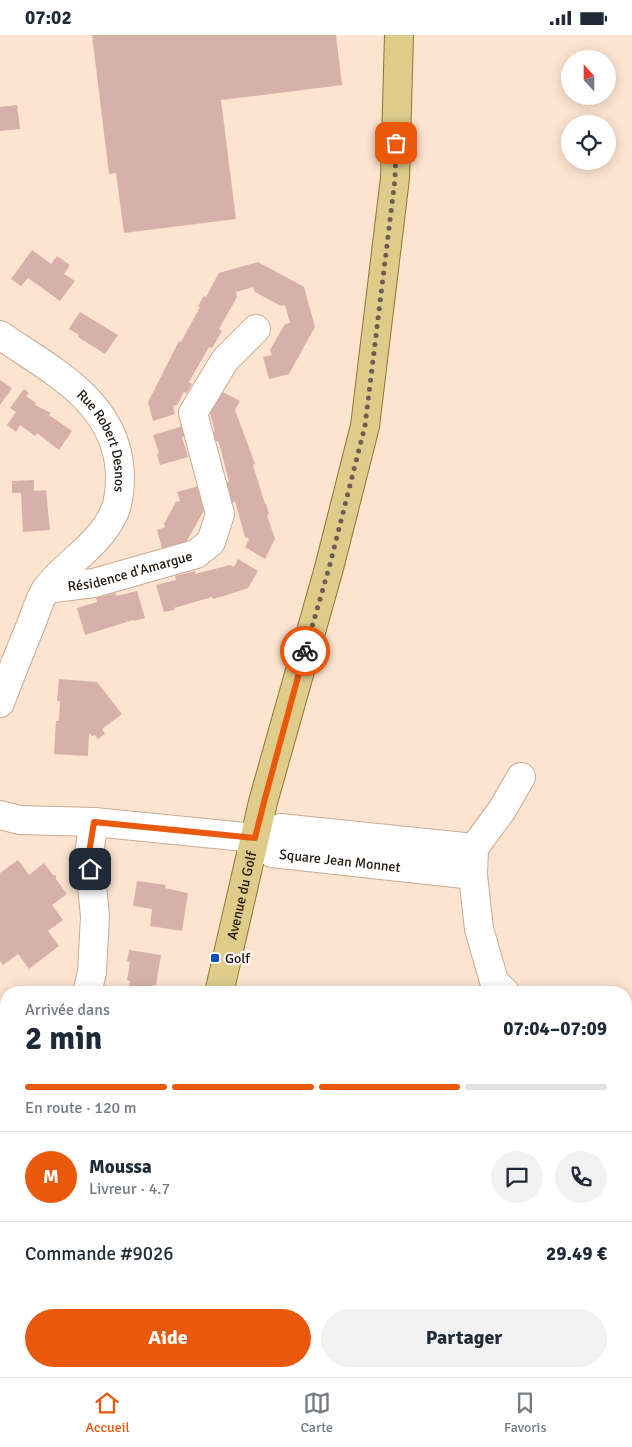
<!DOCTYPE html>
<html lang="fr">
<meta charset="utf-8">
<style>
:root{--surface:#fff;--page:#f2f2f3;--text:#1f2937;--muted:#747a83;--line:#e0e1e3;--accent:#ea580c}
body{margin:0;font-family:Signika,sans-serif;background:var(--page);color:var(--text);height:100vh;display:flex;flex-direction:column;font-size:19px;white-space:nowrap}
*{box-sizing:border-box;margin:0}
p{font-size:16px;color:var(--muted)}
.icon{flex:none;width:28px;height:28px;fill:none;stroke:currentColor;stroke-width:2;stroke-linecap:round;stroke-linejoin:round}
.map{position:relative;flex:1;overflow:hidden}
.details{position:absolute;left:0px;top:951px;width:632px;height:391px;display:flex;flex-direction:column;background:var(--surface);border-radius:20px 20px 0 0;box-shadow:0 2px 12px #0003}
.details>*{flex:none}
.needle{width:32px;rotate:339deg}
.fabs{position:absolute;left:561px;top:15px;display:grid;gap:10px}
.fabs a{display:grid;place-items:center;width:55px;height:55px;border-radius:50%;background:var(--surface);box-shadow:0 2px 12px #0003;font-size:25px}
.pin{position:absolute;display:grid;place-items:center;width:42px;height:42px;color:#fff;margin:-21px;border-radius:10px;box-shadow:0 2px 8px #0006}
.courier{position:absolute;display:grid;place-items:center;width:50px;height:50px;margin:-25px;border:4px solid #ea580c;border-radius:50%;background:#fff;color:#222;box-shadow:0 1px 6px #0007}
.summary em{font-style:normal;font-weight:800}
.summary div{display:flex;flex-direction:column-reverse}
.summary{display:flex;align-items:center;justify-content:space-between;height:85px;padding:0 25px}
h1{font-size:32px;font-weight:800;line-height:38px}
.bar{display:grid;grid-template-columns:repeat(4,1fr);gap:8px 5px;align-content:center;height:60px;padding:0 25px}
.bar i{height:6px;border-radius:4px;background:var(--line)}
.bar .on{background:var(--accent)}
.bar p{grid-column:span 4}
.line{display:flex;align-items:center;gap:12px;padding:0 25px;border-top:1px solid var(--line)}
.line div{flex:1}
.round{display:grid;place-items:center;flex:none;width:52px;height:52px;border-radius:26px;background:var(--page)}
.button{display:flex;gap:10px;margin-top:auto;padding:10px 25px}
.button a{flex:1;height:58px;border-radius:30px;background:var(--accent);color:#fff;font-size:20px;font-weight:800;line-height:58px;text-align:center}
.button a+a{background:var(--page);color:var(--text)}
.status{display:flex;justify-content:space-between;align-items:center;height:35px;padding:0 25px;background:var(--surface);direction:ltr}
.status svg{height:14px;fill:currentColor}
.dock{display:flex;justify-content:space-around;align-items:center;height:70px;border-top:1px solid var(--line);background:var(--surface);font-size:14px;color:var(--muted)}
.dock a{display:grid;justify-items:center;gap:2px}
.dock .on{color:var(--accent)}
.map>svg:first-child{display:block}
.green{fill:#e7bbc9}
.building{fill:#d8b0aa}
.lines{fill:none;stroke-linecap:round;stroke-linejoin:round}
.minor-casing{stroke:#c9ab93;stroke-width:30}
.major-casing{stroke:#8e762d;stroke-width:30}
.minor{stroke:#fff;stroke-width:28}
.major{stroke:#dfcc8b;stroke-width:28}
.done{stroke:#6d5e51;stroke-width:5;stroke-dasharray:0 9}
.route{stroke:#ea580c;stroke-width:6}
.poi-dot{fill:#104eb9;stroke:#fbf5f0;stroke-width:2}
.labels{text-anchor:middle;stroke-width:4.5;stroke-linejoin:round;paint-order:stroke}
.street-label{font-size:14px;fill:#20160d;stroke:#fbf5f0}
.poi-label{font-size:14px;fill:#20160d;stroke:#fbf5f0;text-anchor:start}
</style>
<div class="status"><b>07:02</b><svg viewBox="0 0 49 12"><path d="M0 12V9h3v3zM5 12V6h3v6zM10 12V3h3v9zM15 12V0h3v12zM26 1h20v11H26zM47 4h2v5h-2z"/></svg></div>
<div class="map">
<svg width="632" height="1342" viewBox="0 0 632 1342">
<rect width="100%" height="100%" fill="#fde4d0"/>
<!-- green -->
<path class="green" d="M 626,1082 L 632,1087 L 632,1342 L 270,1342 L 271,1336 L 626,1336 Z"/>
<!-- building -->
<path class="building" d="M 92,0 L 336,0 L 342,50 L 221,65 L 236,184 L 124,198 L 116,138 L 109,139 Z
M 17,70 L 20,94 L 0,96 L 0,72 Z
M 32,215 L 51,229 L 57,221 L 70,230 L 64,239 L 75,246 L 60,266 L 28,243 L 21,251 L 11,244 Z
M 258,227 L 304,252 L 315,292 L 289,339 L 269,344 L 263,322 L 272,320 L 270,315 L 285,289 L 290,288 L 285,270 L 281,271 L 255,257 L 253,252 L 236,257 L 237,262 L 219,294 L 222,296 L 212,313 L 209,312 L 189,347 L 192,349 L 187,358 L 184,357 L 177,370 L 173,371 L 175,379 L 153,386 L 148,367 L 179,306 L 181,307 L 200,272 L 198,271 L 204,261 L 206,262 L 219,238 Z
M 80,277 L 118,300 L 105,319 L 78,302 L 79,300 L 69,294 Z
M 0,345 L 12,353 L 0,370 Z
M 24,354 L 29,358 L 26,361 L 36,368 L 35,370 L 51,378 L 49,380 L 72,396 L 59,415 L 37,398 L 35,401 L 20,390 L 16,397 L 7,390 L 16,377 L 10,373 Z
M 219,355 L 240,366 L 235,375 L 255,429 L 253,430 L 265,469 L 266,469 L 269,479 L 267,480 L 275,504 L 265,524 L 245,512 L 249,504 L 245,502 L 235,466 L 232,468 L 226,448 L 229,447 L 221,415 L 218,406 L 214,407 L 212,397 L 215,396 L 209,375 Z
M 183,391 L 185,401 L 182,402 L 188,422 L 160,430 L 157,419 L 159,418 L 153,400 Z
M 34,445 L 34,456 L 46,455 L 50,495 L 23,497 L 21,458 L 12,458 L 12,446 Z
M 199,451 L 206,472 L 184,511 L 163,517 L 157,495 L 165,492 L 164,489 L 176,467 L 180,466 L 177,457 Z
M 238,524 L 258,536 L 248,553 L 224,561 L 213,564 L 212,562 L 174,573 L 175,575 L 164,577 L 156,550 L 176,545 L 175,541 L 195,536 L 195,539 L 230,530 L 234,532 Z
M 137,556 L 145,583 L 134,586 L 133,585 L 85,600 L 77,573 L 97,567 L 96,563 L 116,558 L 116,561 Z
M 59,644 L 97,647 L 122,679 L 102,694 L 105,699 L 98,704 L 95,700 L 92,701 L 89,698 L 88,721 L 54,719 L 56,686 L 59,686 L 60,666 L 57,666 Z
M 18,825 L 29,840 L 44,828 L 53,840 L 56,840 L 56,844 L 67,859 L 52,870 L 63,885 L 48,896 L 59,911 L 29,934 L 18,919 L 3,930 L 0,926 L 0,838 Z
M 137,846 L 166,850 L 165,853 L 188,858 L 182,896 L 150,891 L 152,874 L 133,871 Z
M 129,915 L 161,920 L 156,950 L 153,950 L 151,958 L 128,954 L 130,946 L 127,945 L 130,927 L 127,926 Z
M 0,1017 L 6,1020 L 5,1051 L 0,1049 Z
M 0,1083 L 6,1085 L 6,1118 L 0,1115 Z
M 0,1221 L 6,1224 L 4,1237 L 6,1238 L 5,1280 L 0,1278 Z
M 38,1336 L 72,1336 L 72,1342 L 38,1342 Z"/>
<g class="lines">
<defs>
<g id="minor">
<path id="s1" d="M 0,300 C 49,334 110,363 119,428 C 121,443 120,467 113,480 C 97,512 68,526 47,553 C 40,562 36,576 32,587 C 21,614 10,641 0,668"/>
<path id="s2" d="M 46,554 L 94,548 L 196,519 L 211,507 L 220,479 L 193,378 L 225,325 L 256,294"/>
<path d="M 0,780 L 20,785 L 94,787 L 255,803 L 280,793 L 474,813"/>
<path id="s3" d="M 255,803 L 272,818 L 473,840"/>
<path d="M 87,958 L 92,937 L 95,882 L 89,818 L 94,787"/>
<path d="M 506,958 L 494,946 L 479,894 L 473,840 L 474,813 L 502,775 L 521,742"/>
<path d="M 0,989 L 6,991"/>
<path d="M 626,1079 L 632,1081"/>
<path d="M 0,1171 L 6,1162"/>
</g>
<g id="major">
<path id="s4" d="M 219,958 L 263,767 L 329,533 L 365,391 L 395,143 L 399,0"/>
<path d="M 175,1342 L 175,1336"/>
</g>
</defs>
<!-- minor casing -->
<use href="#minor" class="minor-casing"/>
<!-- major casing -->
<use href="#major" class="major-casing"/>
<!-- minor -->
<use href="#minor" class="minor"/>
<!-- major -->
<use href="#major" class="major"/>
</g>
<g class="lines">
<!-- done -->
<path class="done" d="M 305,616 L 329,533 L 365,391 L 395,144 L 396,108"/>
<!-- route -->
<path class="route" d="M 90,834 L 89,818 L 94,787 L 255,803 L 264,767 L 305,616"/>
</g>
<!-- markers -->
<rect class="poi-dot" x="210" y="918" width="10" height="10" rx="2.5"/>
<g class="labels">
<!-- street labels -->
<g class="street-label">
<text dy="5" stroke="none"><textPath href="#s1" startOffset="154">Rue Robert Desnos</textPath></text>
<text dy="5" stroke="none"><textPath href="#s2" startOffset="86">Résidence d'Amargue</textPath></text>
<text dy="5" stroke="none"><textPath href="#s3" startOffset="91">Square Jean Monnet</textPath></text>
<text dy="5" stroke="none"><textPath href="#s4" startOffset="100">Avenue du Golf</textPath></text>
</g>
<!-- poi labels -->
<g class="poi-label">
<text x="225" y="928">Golf</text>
</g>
</g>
</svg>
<div class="fabs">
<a><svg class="needle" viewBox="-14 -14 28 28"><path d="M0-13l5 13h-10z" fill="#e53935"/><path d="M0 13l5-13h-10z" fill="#747a83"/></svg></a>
<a><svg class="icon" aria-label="locate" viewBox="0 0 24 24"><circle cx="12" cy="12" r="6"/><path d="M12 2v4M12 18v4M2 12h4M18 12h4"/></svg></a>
</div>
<div class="pin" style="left:396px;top:108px;background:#ea580c"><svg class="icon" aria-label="bag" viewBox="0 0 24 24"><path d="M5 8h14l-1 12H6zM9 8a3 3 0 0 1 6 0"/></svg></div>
<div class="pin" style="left:90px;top:834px;background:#1f2937"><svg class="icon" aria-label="home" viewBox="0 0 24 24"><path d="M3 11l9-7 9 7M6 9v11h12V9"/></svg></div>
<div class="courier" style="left:305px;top:616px"><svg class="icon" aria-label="bike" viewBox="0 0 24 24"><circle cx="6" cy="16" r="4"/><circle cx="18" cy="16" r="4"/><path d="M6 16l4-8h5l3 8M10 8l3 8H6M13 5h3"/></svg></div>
<section class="details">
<div class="summary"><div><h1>2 min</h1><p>Arrivée dans</p></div><em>07:04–07:09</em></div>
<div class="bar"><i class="on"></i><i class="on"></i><i class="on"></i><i></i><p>En route · 120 m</p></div>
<div class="line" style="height:90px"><b class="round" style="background:var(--accent);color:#fff">M</b><div><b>Moussa</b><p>Livreur · 4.7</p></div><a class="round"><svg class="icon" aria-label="chat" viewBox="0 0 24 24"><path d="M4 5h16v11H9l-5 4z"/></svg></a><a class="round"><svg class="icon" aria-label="phone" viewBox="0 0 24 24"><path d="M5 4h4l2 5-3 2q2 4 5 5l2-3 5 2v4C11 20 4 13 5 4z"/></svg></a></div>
<div class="line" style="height:65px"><div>Commande #9026</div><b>29.49 €</b></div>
<div class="button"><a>Aide</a><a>Partager</a></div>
</section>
</div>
<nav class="dock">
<a class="on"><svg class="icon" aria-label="home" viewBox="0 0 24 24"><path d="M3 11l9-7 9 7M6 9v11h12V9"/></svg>Accueil</a>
<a><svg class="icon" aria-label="map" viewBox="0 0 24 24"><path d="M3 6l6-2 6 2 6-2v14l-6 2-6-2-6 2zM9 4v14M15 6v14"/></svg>Carte</a>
<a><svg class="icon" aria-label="saved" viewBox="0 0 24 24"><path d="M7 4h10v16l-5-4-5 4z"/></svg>Favoris</a>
</nav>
